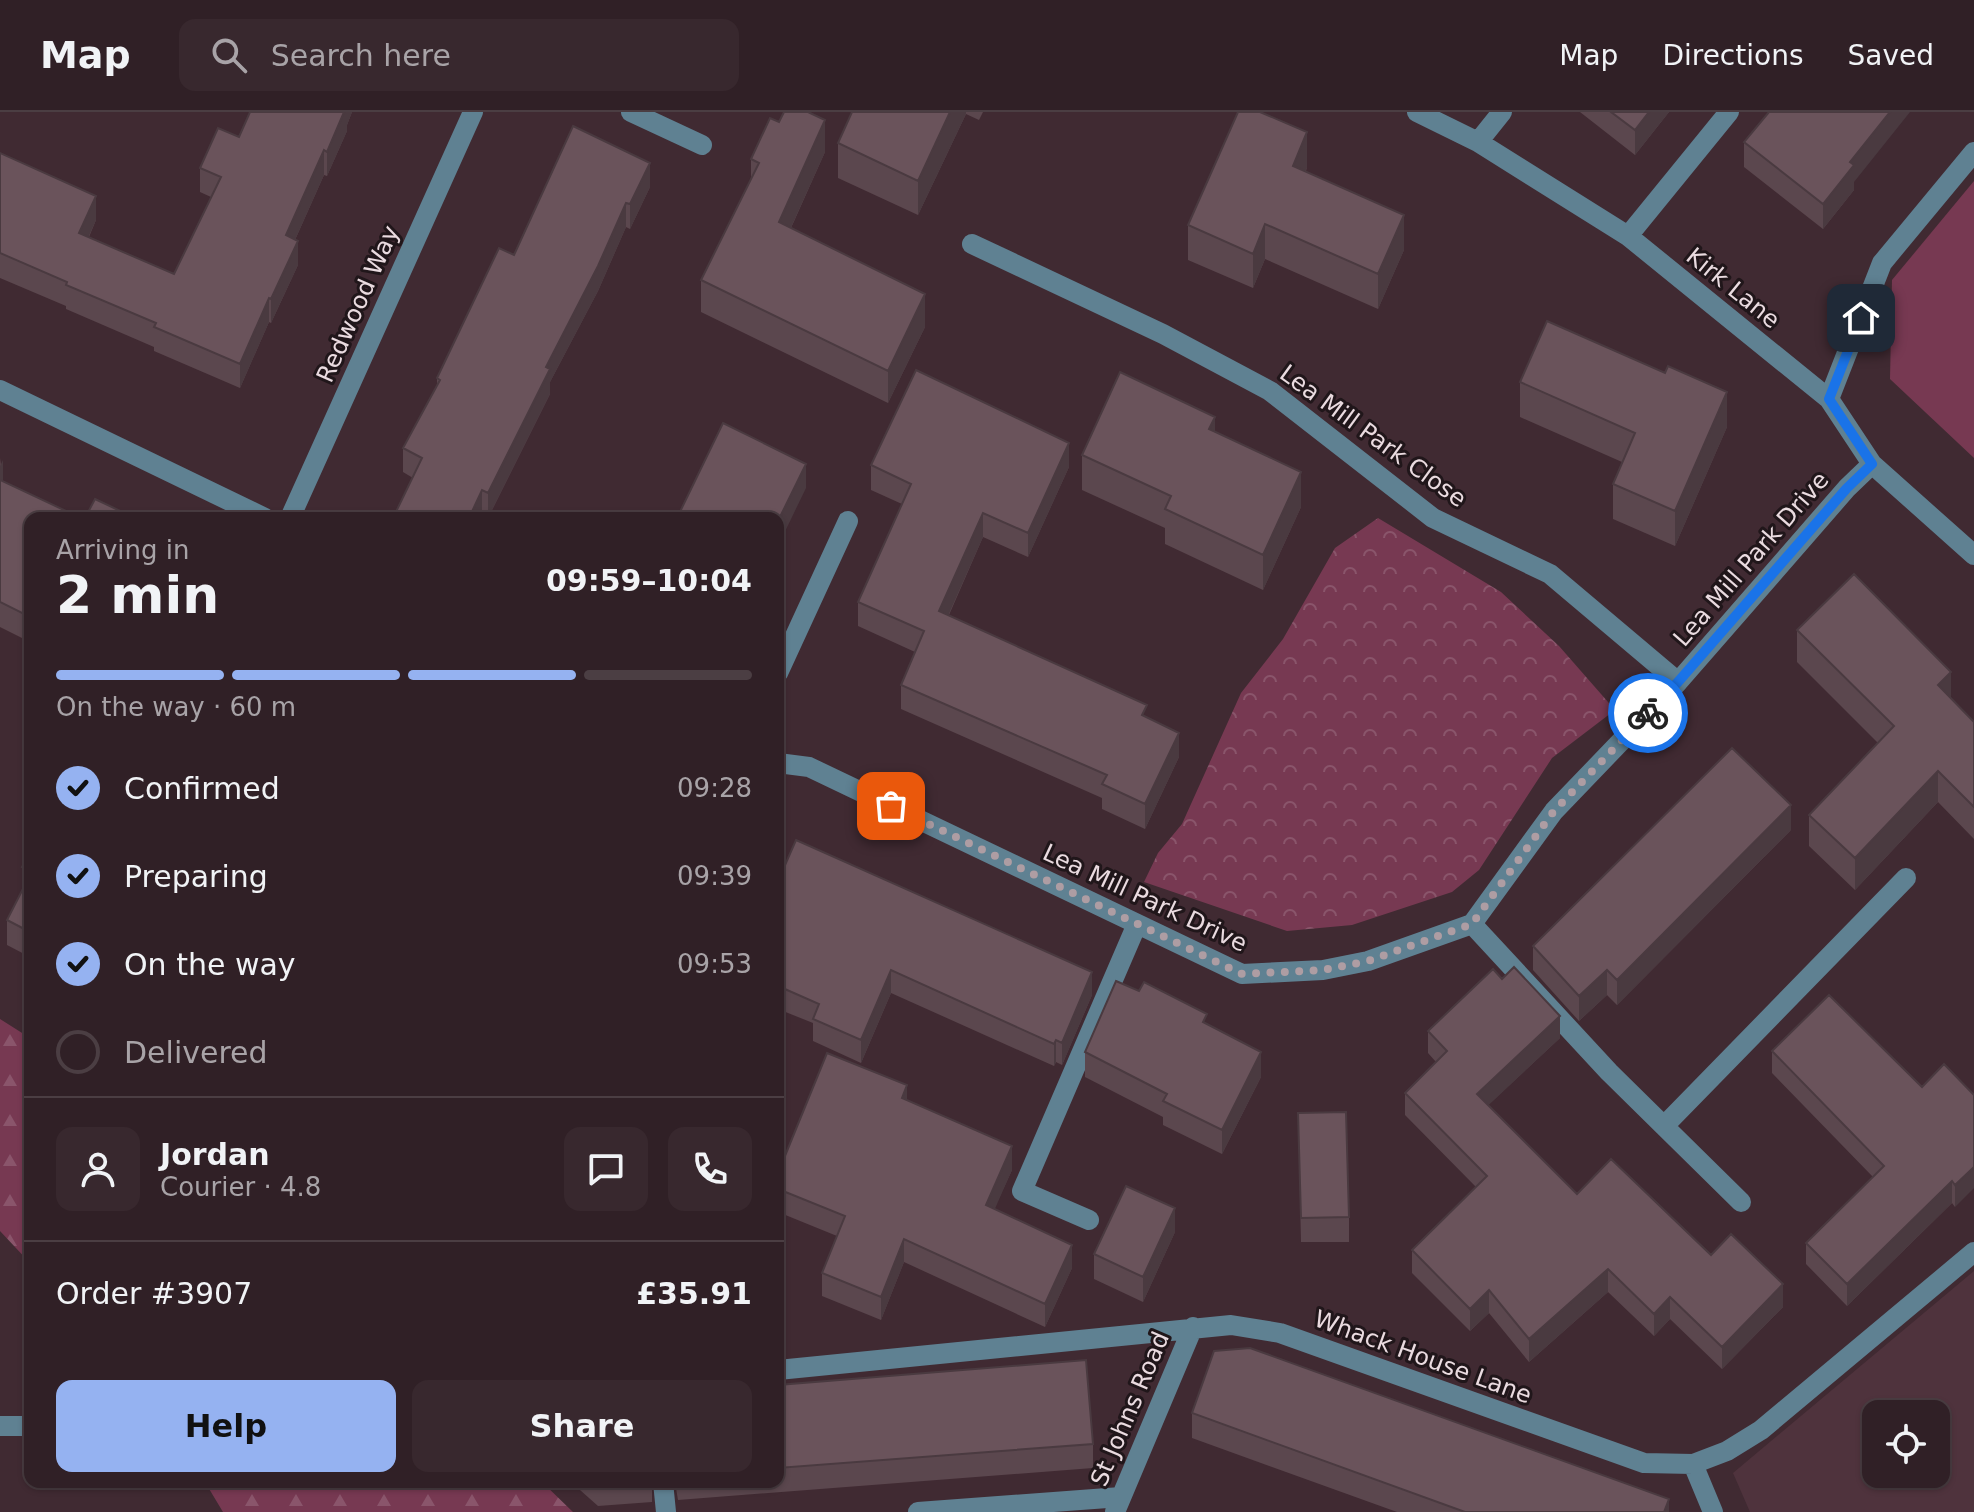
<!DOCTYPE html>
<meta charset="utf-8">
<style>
:root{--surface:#302026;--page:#38282e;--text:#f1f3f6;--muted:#a8a3a7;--line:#4b3e43;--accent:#95b2f1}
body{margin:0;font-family:"DejaVu Sans",sans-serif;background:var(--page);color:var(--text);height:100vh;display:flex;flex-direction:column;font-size:30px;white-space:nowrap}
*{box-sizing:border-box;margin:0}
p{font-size:26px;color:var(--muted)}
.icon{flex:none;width:44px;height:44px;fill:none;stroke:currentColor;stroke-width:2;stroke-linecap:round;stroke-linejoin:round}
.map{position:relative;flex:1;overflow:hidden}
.details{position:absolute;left:24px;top:400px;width:760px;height:976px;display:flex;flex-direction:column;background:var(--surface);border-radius:16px;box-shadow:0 2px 6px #0004,0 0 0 2px var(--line)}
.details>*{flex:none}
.buttons{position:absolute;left:1862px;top:1288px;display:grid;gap:16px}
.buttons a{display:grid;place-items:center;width:88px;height:88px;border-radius:16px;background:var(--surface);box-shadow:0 2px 6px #0004,0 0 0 2px var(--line);font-size:40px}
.pin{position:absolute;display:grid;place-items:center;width:68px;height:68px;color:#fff;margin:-34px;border-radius:16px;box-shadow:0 4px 12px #0006}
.courier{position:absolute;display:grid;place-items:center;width:80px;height:80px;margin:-40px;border:6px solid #1a73e8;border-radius:50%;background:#fff;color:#222;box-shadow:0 2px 10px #0007}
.summary em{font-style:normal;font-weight:700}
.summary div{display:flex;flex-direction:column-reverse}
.summary{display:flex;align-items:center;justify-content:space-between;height:136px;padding:0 32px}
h1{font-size:52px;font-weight:700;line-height:60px}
.bar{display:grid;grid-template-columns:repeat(4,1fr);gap:12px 8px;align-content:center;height:96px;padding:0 32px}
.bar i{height:10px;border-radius:6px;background:var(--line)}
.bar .active{background:var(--accent)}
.bar p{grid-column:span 4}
.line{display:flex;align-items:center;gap:20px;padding:0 32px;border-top:2px solid var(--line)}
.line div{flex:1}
.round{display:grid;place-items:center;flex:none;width:84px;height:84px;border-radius:16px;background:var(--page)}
ol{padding:0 32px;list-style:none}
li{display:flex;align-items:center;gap:24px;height:88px}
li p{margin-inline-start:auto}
li .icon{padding:8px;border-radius:50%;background:var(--accent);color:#111;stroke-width:4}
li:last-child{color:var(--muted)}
li i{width:44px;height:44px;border:4px solid var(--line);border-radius:50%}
.primary-button{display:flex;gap:16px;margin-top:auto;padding:16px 32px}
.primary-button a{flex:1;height:92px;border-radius:16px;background:var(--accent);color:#111;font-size:32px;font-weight:700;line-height:92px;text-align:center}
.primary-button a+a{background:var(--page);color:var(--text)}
header{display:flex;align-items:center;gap:48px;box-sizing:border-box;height:112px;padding:0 40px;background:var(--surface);border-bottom:2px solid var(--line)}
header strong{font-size:38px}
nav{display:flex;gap:44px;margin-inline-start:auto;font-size:28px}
.search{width:560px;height:72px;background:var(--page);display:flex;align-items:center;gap:20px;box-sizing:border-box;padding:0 28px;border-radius:16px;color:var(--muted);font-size:30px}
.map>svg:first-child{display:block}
.built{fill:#4f333d;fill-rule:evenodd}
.green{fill:#773952}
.forest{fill:url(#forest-firs)}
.park{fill:url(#park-crowns)}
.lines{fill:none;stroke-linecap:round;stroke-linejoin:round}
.minor{stroke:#5f8192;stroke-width:20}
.wall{fill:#5b474e}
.shaded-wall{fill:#4a3a40}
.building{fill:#6a535b;stroke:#4a3a40;stroke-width:2}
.done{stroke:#ae9da3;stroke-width:8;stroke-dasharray:0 14.4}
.route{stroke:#1a73e8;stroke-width:10}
.labels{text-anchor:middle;stroke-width:6;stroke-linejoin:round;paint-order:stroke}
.street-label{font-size:24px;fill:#eadbe0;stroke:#20161a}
</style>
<header>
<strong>Map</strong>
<div class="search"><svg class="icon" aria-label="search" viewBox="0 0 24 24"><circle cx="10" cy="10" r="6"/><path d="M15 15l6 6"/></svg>Search here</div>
<nav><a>Map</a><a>Directions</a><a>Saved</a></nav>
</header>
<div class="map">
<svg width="1974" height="1400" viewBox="0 0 1974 1400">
<defs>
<pattern id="forest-firs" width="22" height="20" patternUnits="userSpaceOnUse" patternTransform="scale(2)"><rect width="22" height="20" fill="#773952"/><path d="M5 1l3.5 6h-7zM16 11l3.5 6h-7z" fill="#8a556b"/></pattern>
<pattern id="park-crowns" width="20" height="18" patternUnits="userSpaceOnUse" patternTransform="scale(2)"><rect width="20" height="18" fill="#773952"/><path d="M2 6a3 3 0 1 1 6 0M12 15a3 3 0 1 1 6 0" fill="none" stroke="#8a556b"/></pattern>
</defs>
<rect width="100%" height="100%" fill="#402a32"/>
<!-- built -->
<path class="built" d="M 1974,1159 L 1974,1400 L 1750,1400 L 1733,1361 ZM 1876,1302 L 1936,1302 L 1936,1362 L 1876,1362 Z"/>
<!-- green -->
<path class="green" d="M 1974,69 L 1974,346 L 1890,267 L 1892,168 Z"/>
<!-- forest -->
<path class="forest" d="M 0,907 L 30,926 L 30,1151 L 0,1119 Z
M 205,1370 L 542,1370 L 573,1400 L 223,1400 Z"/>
<!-- park -->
<path class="park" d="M 1378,406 L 1501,480 L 1559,534 L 1615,598 L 1552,646 L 1479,758 L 1452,780 L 1352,813 L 1287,819 L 1144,770 L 1158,741 L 1182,712 L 1241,581 L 1283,527 L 1335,436 Z"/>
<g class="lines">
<!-- minor -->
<path class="minor" d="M 631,0 L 702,33
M 1417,0 L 1478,30 L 1628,124 L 1829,287 L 1872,352 L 1974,443
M 1478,30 L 1502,0
M 1628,124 L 1729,0
M 972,132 L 1163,222 L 1270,279 L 1433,406 L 1550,462 L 1678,570
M 0,278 L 265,406
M 1829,287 L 1882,151 L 1974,40
M 290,406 L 473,0
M 778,561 L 848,409
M 778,651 L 809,655 L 1242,862 L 1323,858 L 1368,849 L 1472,812 L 1554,699 L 1678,570 L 1847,376 L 1872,352
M 1472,812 L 1609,960 L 1741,1090
M 1664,1014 L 1906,766
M 1089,1108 L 1022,1079 L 1137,812
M 778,1258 L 1231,1213 L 1280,1221 L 1644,1351 L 1693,1352 L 1727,1339 L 1761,1318 L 1974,1140
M 0,1314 L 30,1314
M 1693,1352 L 1713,1400
M 663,1370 L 666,1400
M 918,1400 L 1121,1385
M 1115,1400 L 1193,1215"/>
</g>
<!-- wall -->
<path class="wall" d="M 250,0 L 352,0 L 347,13 L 347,19 L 327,64 L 324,63 L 295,128 L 298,153 L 271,211 L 269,210 L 240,276 L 154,239 L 154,235 L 66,197 L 66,194 L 0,166 L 0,41 L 96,108 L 89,125 L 174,162 L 211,85 L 200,80 L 200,56 L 239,25 Z
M 852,0 L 983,0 L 979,8 L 966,2 L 918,103 L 838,66 L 838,31 Z
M 1580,0 L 1669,0 L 1635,43 Z
M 1744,30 L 1854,70 L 1854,78 L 1823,117 L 1744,55 Z
M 825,40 L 791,116 L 925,215 L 888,291 L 701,200 L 701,168 L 751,68 L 751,47 Z
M 1307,55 L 1306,59 L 1404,138 L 1378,197 L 1265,147 L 1253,176 L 1188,148 L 1188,113 Z
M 650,75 L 630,117 L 626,115 L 598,179 L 550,270 L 550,282 L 488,406 L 482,403 L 481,406 L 393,406 L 413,366 L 403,360 L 403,336 L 437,273 L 437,266 L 514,143 Z
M 1520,270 L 1727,315 L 1675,434 L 1613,407 L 1613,372 L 1622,350 L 1520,305 Z
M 1215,320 L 1301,395 L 1263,478 L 1165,432 L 1165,416 L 1082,378 L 1082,343 Z
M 0,346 L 3,370 L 30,406 L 30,530 L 0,515 Z
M 871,353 L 1069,355 L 1028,445 L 983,425 L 949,503 L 1147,605 L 1179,645 L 1145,717 L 1102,697 L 1102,686 L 901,597 L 901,573 L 915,540 L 858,514 L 858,490 L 902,392 L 871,378 Z
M 1797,518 L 1951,587 L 1974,610 L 1974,727 L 1938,690 L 1855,778 L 1809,734 L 1809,703 L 1878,631 L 1797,550 Z
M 1791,718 L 1617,893 L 1607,883 L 1579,909 L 1533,858 L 1533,834 Z
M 30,740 L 30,845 L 7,833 L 7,808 L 22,778 L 22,755 Z
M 778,769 L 1092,883 L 1062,953 L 1056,950 L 1054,954 L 891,881 L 861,951 L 813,929 L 813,911 L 778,897 Z
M 1207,912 L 1261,965 L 1222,1042 L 1163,1013 L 1163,1005 L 1085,965 L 1085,940 Z
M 1428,919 L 1560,926 L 1488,993 L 1577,1082 L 1711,1143 L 1783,1195 L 1722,1257 L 1670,1207 L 1654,1224 L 1608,1180 L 1529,1250 L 1489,1201 L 1470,1219 L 1412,1161 L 1412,1138 L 1476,1075 L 1405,1003 L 1405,981 L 1436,950 L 1428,941 Z
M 1772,939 L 1922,975 L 1974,983 L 1955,1095 L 1952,1091 L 1847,1194 L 1806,1152 L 1806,1131 L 1873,1065 L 1772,961 Z
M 907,988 L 1012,1058 L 994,1097 L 1072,1156 L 1045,1215 L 904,1150 L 881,1208 L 822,1184 L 822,1161 L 837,1124 L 778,1100 L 778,1061 Z
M 1298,1001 L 1349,1105 L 1349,1130 L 1301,1130 Z
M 1175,1120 L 1143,1190 L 1094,1167 L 1094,1142 Z
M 778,1273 L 1093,1332 L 1093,1356 L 678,1388 L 675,1370 L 778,1370 Z
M 1192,1301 L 1669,1400 L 1397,1400 L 1192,1326 Z
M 571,1370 L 652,1370 L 652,1390 L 598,1394 Z"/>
<!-- shaded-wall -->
<path class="shaded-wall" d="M 344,0 L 352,0 L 347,13 L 347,19 L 327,64 L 327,40 Z
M 950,0 L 966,0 L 966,2 L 918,103 L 918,69 Z
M 1649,0 L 1669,0 L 1635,43 L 1635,18 Z
M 1890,0 L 1910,0 L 1854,70 L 1854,78 L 1823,117 L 1823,92 L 1850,50 Z
M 825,8 L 825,40 L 779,142 L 779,110 Z
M 1307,20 L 1307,55 L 1293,88 L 1293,54 Z
M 324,38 L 324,63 L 286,148 L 286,123 Z
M 650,51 L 650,75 L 630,117 L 630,92 Z
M 96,84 L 96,108 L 79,146 L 79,121 Z
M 626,91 L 626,115 L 598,179 L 550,270 L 550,282 L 488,406 L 488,381 L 546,255 Z
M 1404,103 L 1404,138 L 1378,197 L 1378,162 Z
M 1265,112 L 1265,147 L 1253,176 L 1253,142 Z
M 298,129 L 298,153 L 271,211 L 271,187 Z
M 925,182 L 925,215 L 888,291 L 888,259 Z
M 269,186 L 269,210 L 240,276 L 240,252 Z
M 1727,280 L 1727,315 L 1675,434 L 1675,399 Z
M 1215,305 L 1215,340 L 1209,317 Z
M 1069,331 L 1069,355 L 1028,445 L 1028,421 Z
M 3,348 L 3,372 L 0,379 L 0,354 Z
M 806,352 L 806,376 L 778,434 L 778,409 Z
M 1301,360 L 1301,395 L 1263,478 L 1263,443 Z
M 482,378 L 482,403 L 481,406 L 469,406 Z
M 983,401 L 983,425 L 939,524 L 939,499 Z
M 1951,560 L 1951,592 L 1938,573 Z
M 1179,621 L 1179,645 L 1145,717 L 1145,692 Z
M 1938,659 L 1938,690 L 1855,778 L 1855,746 Z
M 1791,693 L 1791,718 L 1617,893 L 1617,868 Z
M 891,858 L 891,881 L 861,951 L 861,928 Z
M 1607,858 L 1607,883 L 1579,909 L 1579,884 Z
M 1092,860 L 1092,883 L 1062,953 L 1062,931 Z
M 1560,904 L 1560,926 L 1477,1004 L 1477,982 Z
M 1056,928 L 1056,950 L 1054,954 L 1054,932 Z
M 1261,940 L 1261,965 L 1222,1042 L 1222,1018 Z
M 907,973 L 907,996 L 902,986 Z
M 1012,1034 L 1012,1058 L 986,1117 L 986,1093 Z
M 1974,1055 L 1974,1076 L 1955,1095 L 1955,1073 Z
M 1952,1069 L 1952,1091 L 1847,1194 L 1847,1172 Z
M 1175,1096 L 1175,1120 L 1143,1190 L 1143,1165 Z
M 904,1127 L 904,1150 L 881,1208 L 881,1185 Z
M 1072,1133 L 1072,1156 L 1045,1215 L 1045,1192 Z
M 1608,1157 L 1608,1180 L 1529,1250 L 1529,1227 Z
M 1783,1172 L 1783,1195 L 1722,1257 L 1722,1235 Z
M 1489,1178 L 1489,1201 L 1470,1219 L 1470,1197 Z
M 1670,1185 L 1670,1207 L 1654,1224 L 1654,1202 Z
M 1669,1387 L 1669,1400 L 1664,1400 Z"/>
<!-- building -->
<path class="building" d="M 250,0 L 344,0 L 327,40 L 324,38 L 286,123 L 298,129 L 271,187 L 269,186 L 240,252 L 154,215 L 156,211 L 66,173 L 67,170 L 0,141 L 0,41 L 96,84 L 79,121 L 174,162 L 221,65 L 200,56 L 218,16 L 239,25 Z
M 784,0 L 808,0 L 825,8 L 779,110 L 925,182 L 888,259 L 701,168 L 759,51 L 751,47 L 770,6 L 779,10 Z
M 852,0 L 950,0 L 918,69 L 838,31 Z
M 1238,0 L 1260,0 L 1307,20 L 1293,54 L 1404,103 L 1378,162 L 1265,112 L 1253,142 L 1188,113 Z
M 1611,0 L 1649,0 L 1635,18 Z
M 1769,0 L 1890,0 L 1850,50 L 1854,53 L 1823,92 L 1744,30 Z
M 573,14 L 650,51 L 630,92 L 626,91 L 598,154 L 546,255 L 550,257 L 488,381 L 482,378 L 469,406 L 393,406 L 422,346 L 403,336 L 440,268 L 437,266 L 499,136 L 514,143 Z
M 1547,209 L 1665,261 L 1668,254 L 1727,280 L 1675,399 L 1613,372 L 1635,321 L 1520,270 Z
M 916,258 L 1069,331 L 1028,421 L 983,401 L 939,499 L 1147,593 L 1142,603 L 1179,621 L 1145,692 L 1102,672 L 1107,663 L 901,573 L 924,519 L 858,490 L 911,372 L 871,353 Z
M 1120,260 L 1215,305 L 1209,317 L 1301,360 L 1263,443 L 1165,397 L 1171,384 L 1082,343 Z
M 723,311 L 806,352 L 778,409 L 778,406 L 677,406 Z
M 0,368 L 81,406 L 30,406 L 30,505 L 0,490 Z
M 95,387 L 135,406 L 85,406 Z
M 1854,462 L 1951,560 L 1938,573 L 1974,610 L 1974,695 L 1938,659 L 1855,746 L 1809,703 L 1894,614 L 1797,518 Z
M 1732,636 L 1791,693 L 1617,868 L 1607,858 L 1579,884 L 1533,834 Z
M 796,728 L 1092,860 L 1062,931 L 1056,928 L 1054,932 L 891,858 L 861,928 L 813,907 L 819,892 L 778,874 L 778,769 Z
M 30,740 L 30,759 L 22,755 Z
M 30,763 L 30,820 L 7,808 Z
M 1514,855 L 1560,904 L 1477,982 L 1577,1082 L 1611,1047 L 1711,1143 L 1731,1122 L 1783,1172 L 1722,1235 L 1670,1185 L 1654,1202 L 1608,1157 L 1529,1227 L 1489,1178 L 1470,1197 L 1412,1138 L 1487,1064 L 1405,981 L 1447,939 L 1428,919 L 1493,857 L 1502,867 Z
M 1116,869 L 1139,879 L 1144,870 L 1207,902 L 1203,910 L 1261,940 L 1222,1018 L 1163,989 L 1167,982 L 1085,940 Z
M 1829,883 L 1922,975 L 1944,952 L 1974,983 L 1974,1055 L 1955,1073 L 1952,1069 L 1847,1172 L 1806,1131 L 1884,1054 L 1772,939 Z
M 827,941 L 907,973 L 902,986 L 1012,1034 L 986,1093 L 1072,1133 L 1045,1192 L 904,1127 L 881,1185 L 822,1161 L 845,1104 L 778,1077 L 778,1061 Z
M 1346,1000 L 1349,1105 L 1301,1106 L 1298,1001 Z
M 1126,1074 L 1175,1096 L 1143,1165 L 1094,1142 Z
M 1250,1236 L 1669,1387 L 1664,1400 L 1465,1400 L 1192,1301 L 1214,1239 Z
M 1086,1248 L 1093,1332 L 778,1356 L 778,1273 Z"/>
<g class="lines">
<!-- done -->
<path class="done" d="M 891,694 L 1242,862 L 1323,858 L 1368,849 L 1472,812 L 1554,699 L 1648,601"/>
<!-- route -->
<path class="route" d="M 1648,601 L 1678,570 L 1847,376 L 1872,352 L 1829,287 L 1861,206"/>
</g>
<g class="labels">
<!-- street labels -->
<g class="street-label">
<text transform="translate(1733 176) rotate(39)" y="8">Kirk Lane</text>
<text transform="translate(358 192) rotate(-66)" y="8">Redwood Way</text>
<text transform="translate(1373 324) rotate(36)" y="8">Lea Mill Park Close</text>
<text transform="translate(1751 447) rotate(-49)" y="8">Lea Mill Park Drive</text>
<text transform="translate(1145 786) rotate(25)" y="8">Lea Mill Park Drive</text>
<text transform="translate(1423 1245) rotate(20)" y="8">Whack House Lane</text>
<text transform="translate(1130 1297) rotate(-67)" y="8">St Johns Road</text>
</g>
</g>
</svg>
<div class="buttons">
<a><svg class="icon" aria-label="locate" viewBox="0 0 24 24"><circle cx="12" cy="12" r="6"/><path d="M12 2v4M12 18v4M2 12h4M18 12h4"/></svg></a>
</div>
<div class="pin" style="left:891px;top:694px;background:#ea580c"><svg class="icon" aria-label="bag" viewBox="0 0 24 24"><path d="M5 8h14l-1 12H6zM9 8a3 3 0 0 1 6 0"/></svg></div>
<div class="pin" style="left:1861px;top:206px;background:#1f2937"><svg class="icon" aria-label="home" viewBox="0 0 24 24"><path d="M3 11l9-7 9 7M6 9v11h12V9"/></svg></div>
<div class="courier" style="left:1648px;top:601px"><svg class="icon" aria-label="bike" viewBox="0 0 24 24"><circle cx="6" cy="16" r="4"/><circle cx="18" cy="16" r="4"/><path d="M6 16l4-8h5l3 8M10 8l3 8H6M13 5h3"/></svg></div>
<section class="details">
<div class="summary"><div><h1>2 min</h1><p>Arriving in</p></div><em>09:59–10:04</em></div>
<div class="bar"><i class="active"></i><i class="active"></i><i class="active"></i><i></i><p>On the way · 60 m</p></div>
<ol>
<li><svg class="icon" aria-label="check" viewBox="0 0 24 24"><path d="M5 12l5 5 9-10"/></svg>Confirmed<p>09:28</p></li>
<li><svg class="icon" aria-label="check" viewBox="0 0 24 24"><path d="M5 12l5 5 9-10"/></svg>Preparing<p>09:39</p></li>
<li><svg class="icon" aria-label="check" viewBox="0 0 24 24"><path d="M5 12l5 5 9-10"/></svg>On the way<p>09:53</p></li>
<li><i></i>Delivered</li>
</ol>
<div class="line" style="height:144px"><a class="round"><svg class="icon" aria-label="person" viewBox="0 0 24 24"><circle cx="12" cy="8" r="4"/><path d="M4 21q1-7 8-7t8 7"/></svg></a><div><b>Jordan</b><p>Courier · 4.8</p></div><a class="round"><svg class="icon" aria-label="chat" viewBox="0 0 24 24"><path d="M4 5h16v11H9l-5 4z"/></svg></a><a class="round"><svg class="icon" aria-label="phone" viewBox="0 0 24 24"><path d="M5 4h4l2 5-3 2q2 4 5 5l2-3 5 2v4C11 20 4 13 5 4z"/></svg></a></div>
<div class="line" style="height:104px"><div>Order #3907</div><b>£35.91</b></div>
<div class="primary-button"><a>Help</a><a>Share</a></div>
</section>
</div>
